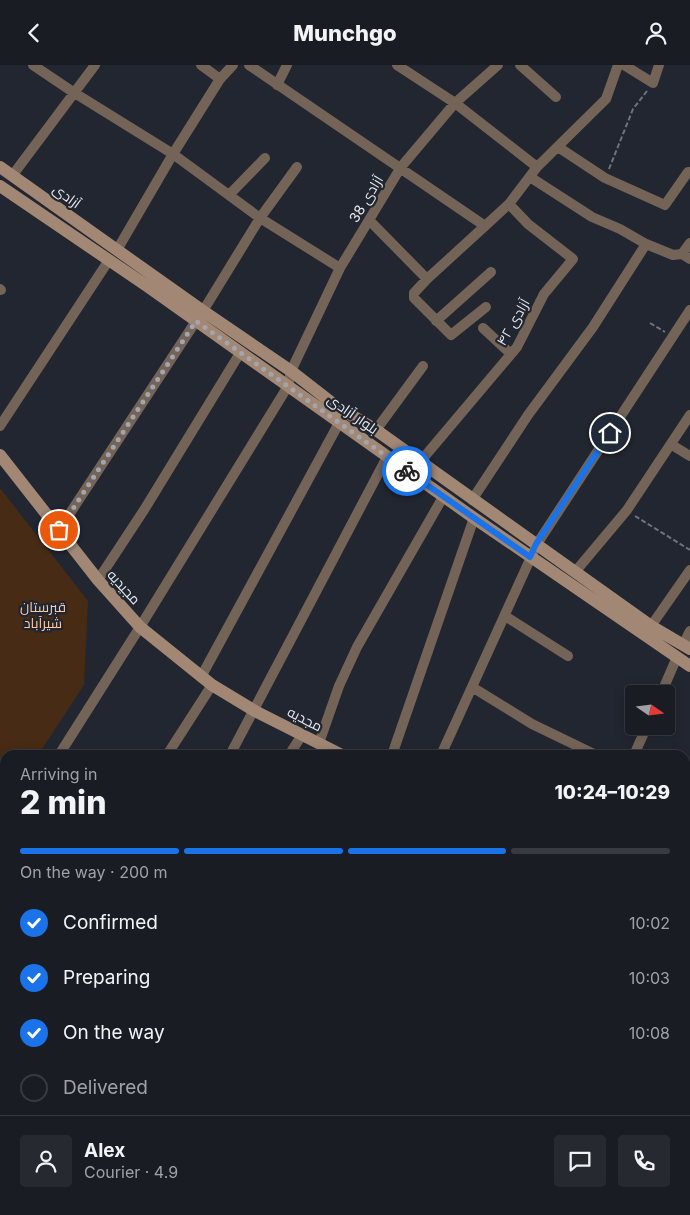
<!DOCTYPE html>
<meta charset="utf-8">
<style>
:root{--surface:#1a1c24;--page:#272931;--text:#f1f3f6;--muted:#9fa1a6;--line:#383a41;--accent:#1a73e8}
body{margin:0;font-family:Inter,Cairo,sans-serif;background:var(--page);color:var(--text);height:100vh;display:flex;flex-direction:column;font-size:19px;white-space:nowrap}
*{box-sizing:border-box;margin:0}
p{font-size:16px;color:var(--muted)}
.icon{flex:none;width:28px;height:28px;fill:none;stroke:currentColor;stroke-width:2;stroke-linecap:round;stroke-linejoin:round}
.map{position:relative;flex:1;overflow:hidden}
.side{position:absolute;left:0px;top:685px;width:690px;height:465px;display:flex;flex-direction:column;background:var(--surface);border-radius:15px 15px 0 0;box-shadow:0 2px 12px #0003,0 0 0 1px var(--line)}
.side>*{flex:none}
.needle{width:32px;rotate:104deg}
.tools{position:absolute;left:625px;top:620px;display:grid;gap:10px}
.tools a{display:grid;place-items:center;width:50px;height:50px;border-radius:5px;background:var(--surface);box-shadow:0 2px 12px #0003,0 0 0 1px var(--line);font-size:25px}
.pin{position:absolute;display:grid;place-items:center;width:42px;height:42px;color:#fff;margin:-21px;border:2px solid #fff;border-radius:50%;box-shadow:0 1px 5px #0007}
.courier{position:absolute;display:grid;place-items:center;width:50px;height:50px;margin:-25px;border:4px solid #1a73e8;border-radius:50%;background:#fff;color:#222;box-shadow:0 1px 6px #0007}
.overview em{font-style:normal;font-weight:800}
.overview div{display:flex;flex-direction:column-reverse}
.overview{display:flex;align-items:center;justify-content:space-between;height:85px;padding:0 20px}
h1{font-size:32px;font-weight:800;line-height:38px}
.bar{display:grid;grid-template-columns:repeat(4,1fr);gap:8px 5px;align-content:center;height:60px;padding:0 20px}
.bar i{height:6px;border-radius:4px;background:var(--line)}
.bar .on{background:var(--accent)}
.bar p{grid-column:span 4}
.line{display:flex;align-items:center;gap:12px;padding:0 20px;border-top:1px solid var(--line)}
.line div{flex:1}
.round{display:grid;place-items:center;flex:none;width:52px;height:52px;border-radius:5px;background:var(--page)}
ol{padding:0 20px;list-style:none}
li{display:flex;align-items:center;gap:15px;height:55px}
li p{margin-inline-start:auto}
li .icon{padding:5px;border-radius:50%;background:var(--accent);color:#fff;stroke-width:4}
li:last-child{color:var(--muted)}
li i{width:28px;height:28px;border:2px solid var(--line);border-radius:50%}
header{display:flex;justify-content:space-between;align-items:center;height:65px;padding:0 20px;background:var(--surface);font-size:22px;font-weight:800}
.map>svg:first-child{display:block}
.green{fill:#472b14}
.lines{fill:none;stroke-linecap:round;stroke-linejoin:round}
.path{stroke:#6f737c;stroke-width:2;stroke-dasharray:5 2.5;stroke-linecap:butt}
.street{stroke:#746458;stroke-width:10}
.secondary{stroke:#a18774;stroke-width:12}
.done{stroke:#a1a5ad;stroke-width:5;stroke-dasharray:0 9}
.route{stroke:#1a73e8;stroke-width:6}
.labels{text-anchor:middle;stroke-width:4.5;stroke-linejoin:round;paint-order:stroke}
.street-label{font-size:14px;fill:#e6e9f0;stroke:#222630}
.park-label{font-size:14px;fill:#fac9a5;stroke:#222630}
</style>
<header><svg class="icon" aria-label="back" viewBox="0 0 24 24"><path d="M15 5l-7 7 7 7"/></svg>Munchgo<svg class="icon" aria-label="person" viewBox="0 0 24 24"><circle cx="12" cy="8" r="4"/><path d="M4 21q1-7 8-7t8 7"/></svg></header>
<div class="map">
<svg width="690" height="1150" viewBox="0 0 690 1150">
<rect width="100%" height="100%" fill="#222630"/>
<!-- green -->
<path class="green" d="M 0,423 L 88,536 L 84,620 L 38,690 L 5,690 L 5,722 L 0,722 Z"/>
<g class="lines">
<!-- path -->
<path class="path" d="M 609,104 L 633,44 L 647,26
M 650,258 L 665,267
M 635,451 L 690,485"/>
<!-- street -->
<path class="street" d="M 33,0 L 73,27 L 173,89 L 260,153 L 340,203
M 201,0 L 220,14
M 249,0 L 485,161 L 509,139 L 537,102 L 606,34 L 618,0
M 397,0 L 455,38 L 537,102
M 520,0 L 556,32
M 624,0 L 653,18 L 659,0
M 277,20 L 287,0
M 558,82 L 605,113 L 665,140 L 688,107 L 690,107
M 12,111 L 95,0
M 530,112 L 592,152 L 620,164 L 646,179 L 673,190 L 682,189 L 690,194
M 229,130 L 265,93
M 369,155 L 427,214 L 485,161
M 117,185 L 173,89 L 220,14 L 233,0
M 682,189 L 690,178
M 427,214 L 414,228 L 414,233 L 451,270 L 486,242
M 0,224 L 1,225
M 203,246 L 260,153 L 297,102
M 436,256 L 491,207
M 483,263 L 511,289
M 0,361 L 109,195
M 376,365 L 423,301
M 672,380 L 690,391
M 420,397 L 517,282 L 544,229 L 573,194 L 528,159 L 509,139
M 472,435 L 528,350 L 593,262 L 646,179
M 59,465 L 196,256
M 575,507 L 627,445 L 690,350
M 98,515 L 144,445 L 240,288
M 505,551 L 568,591
M 651,561 L 690,505
M 683,580 L 690,566
M 201,612 L 339,358
M 472,622 L 532,659 L 596,690
M 661,629 L 677,592
M 319,678 L 339,621 L 357,582 L 443,432
M 59,690 L 140,562 L 288,321 L 291,306 L 340,203 L 401,102 L 455,38 L 498,0
M 167,690 L 212,620
M 230,690 L 387,392
M 289,690 L 302,670
M 392,690 L 474,453
M 441,690 L 537,479 L 690,245
M 634,690 L 647,661
M 685,712 L 689,714
M 0,769 L 5,763
M 685,798 L 690,799
M 685,880 L 690,871
M 0,975 L 5,970
M 685,983 L 690,985
M 0,1007 L 5,1011
M 685,1022 L 690,1016
M 685,1030 L 690,1032
M 0,1049 L 5,1055
M 0,1075 L 5,1071
M 68,1145 L 71,1150
M 187,1145 L 193,1150
M 371,1145 L 378,1150
M 237,1149 L 240,1145
M 20,1150 L 28,1145
M 286,1150 L 290,1145
M 443,1150 L 445,1145
M 491,1150 L 494,1145
M 549,1150 L 551,1145"/>
<!-- secondary -->
<path class="secondary" d="M 0,102 L 203,246 L 291,306 L 336,341 L 376,365 L 651,561 L 690,584
M 0,121 L 147,221 L 474,453 L 690,601
M 0,390 L 98,515 L 140,562 L 212,620 L 255,646 L 342,690
M 685,865 L 690,868
M 0,891 L 5,896
M 120,1150 L 124,1145
M 170,1150 L 174,1145"/>
</g>
<g class="lines">
<!-- done -->
<path class="done" d="M 59,465 L 196,256 L 407,406"/>
<!-- route -->
<path class="route" d="M 407,406 L 530,492 L 536,479 L 610,368"/>
</g>
<g class="labels">
<!-- street labels -->
<g class="street-label">
<text transform="translate(67 131) rotate(36)" y="5">آزادی</text>
<text transform="translate(366 134) rotate(-59)" y="5">آزادی 38</text>
<text transform="translate(513 257) rotate(-60)" y="5">آزادی ۴۲</text>
<text transform="translate(353 349) rotate(35)" y="5">بلوار آزادی</text>
<text transform="translate(124 522) rotate(48)" y="5">مجیدیه</text>
<text transform="translate(305 654) rotate(27)" y="5">مجدیه</text>
</g>
<!-- park labels -->
<g class="park-label">
<text x="43" y="547">قبرستان<tspan x="43" dy="16">شیرآباد</tspan></text>
</g>
</g>
</svg>
<div class="tools">
<a><svg class="needle" viewBox="-14 -14 28 28"><path d="M0-13l5 13h-10z" fill="#e53935"/><path d="M0 13l5-13h-10z" fill="#9fa1a6"/></svg></a>
</div>
<div class="pin" style="left:59px;top:465px;background:#ea580c"><svg class="icon" aria-label="bag" viewBox="0 0 24 24"><path d="M5 8h14l-1 12H6zM9 8a3 3 0 0 1 6 0"/></svg></div>
<div class="pin" style="left:610px;top:368px;background:#1f2937"><svg class="icon" aria-label="home" viewBox="0 0 24 24"><path d="M3 11l9-7 9 7M6 9v11h12V9"/></svg></div>
<div class="courier" style="left:407px;top:406px"><svg class="icon" aria-label="bike" viewBox="0 0 24 24"><circle cx="6" cy="16" r="4"/><circle cx="18" cy="16" r="4"/><path d="M6 16l4-8h5l3 8M10 8l3 8H6M13 5h3"/></svg></div>
<section class="side">
<div class="overview"><div><h1>2 min</h1><p>Arriving in</p></div><em>10:24–10:29</em></div>
<div class="bar"><i class="on"></i><i class="on"></i><i class="on"></i><i></i><p>On the way · 200 m</p></div>
<ol>
<li><svg class="icon" aria-label="check" viewBox="0 0 24 24"><path d="M5 12l5 5 9-10"/></svg>Confirmed<p>10:02</p></li>
<li><svg class="icon" aria-label="check" viewBox="0 0 24 24"><path d="M5 12l5 5 9-10"/></svg>Preparing<p>10:03</p></li>
<li><svg class="icon" aria-label="check" viewBox="0 0 24 24"><path d="M5 12l5 5 9-10"/></svg>On the way<p>10:08</p></li>
<li><i></i>Delivered</li>
</ol>
<div class="line" style="height:90px"><a class="round"><svg class="icon" aria-label="person" viewBox="0 0 24 24"><circle cx="12" cy="8" r="4"/><path d="M4 21q1-7 8-7t8 7"/></svg></a><div><b>Alex</b><p>Courier · 4.9</p></div><a class="round"><svg class="icon" aria-label="chat" viewBox="0 0 24 24"><path d="M4 5h16v11H9l-5 4z"/></svg></a><a class="round"><svg class="icon" aria-label="phone" viewBox="0 0 24 24"><path d="M5 4h4l2 5-3 2q2 4 5 5l2-3 5 2v4C11 20 4 13 5 4z"/></svg></a></div>
</section>
</div>
